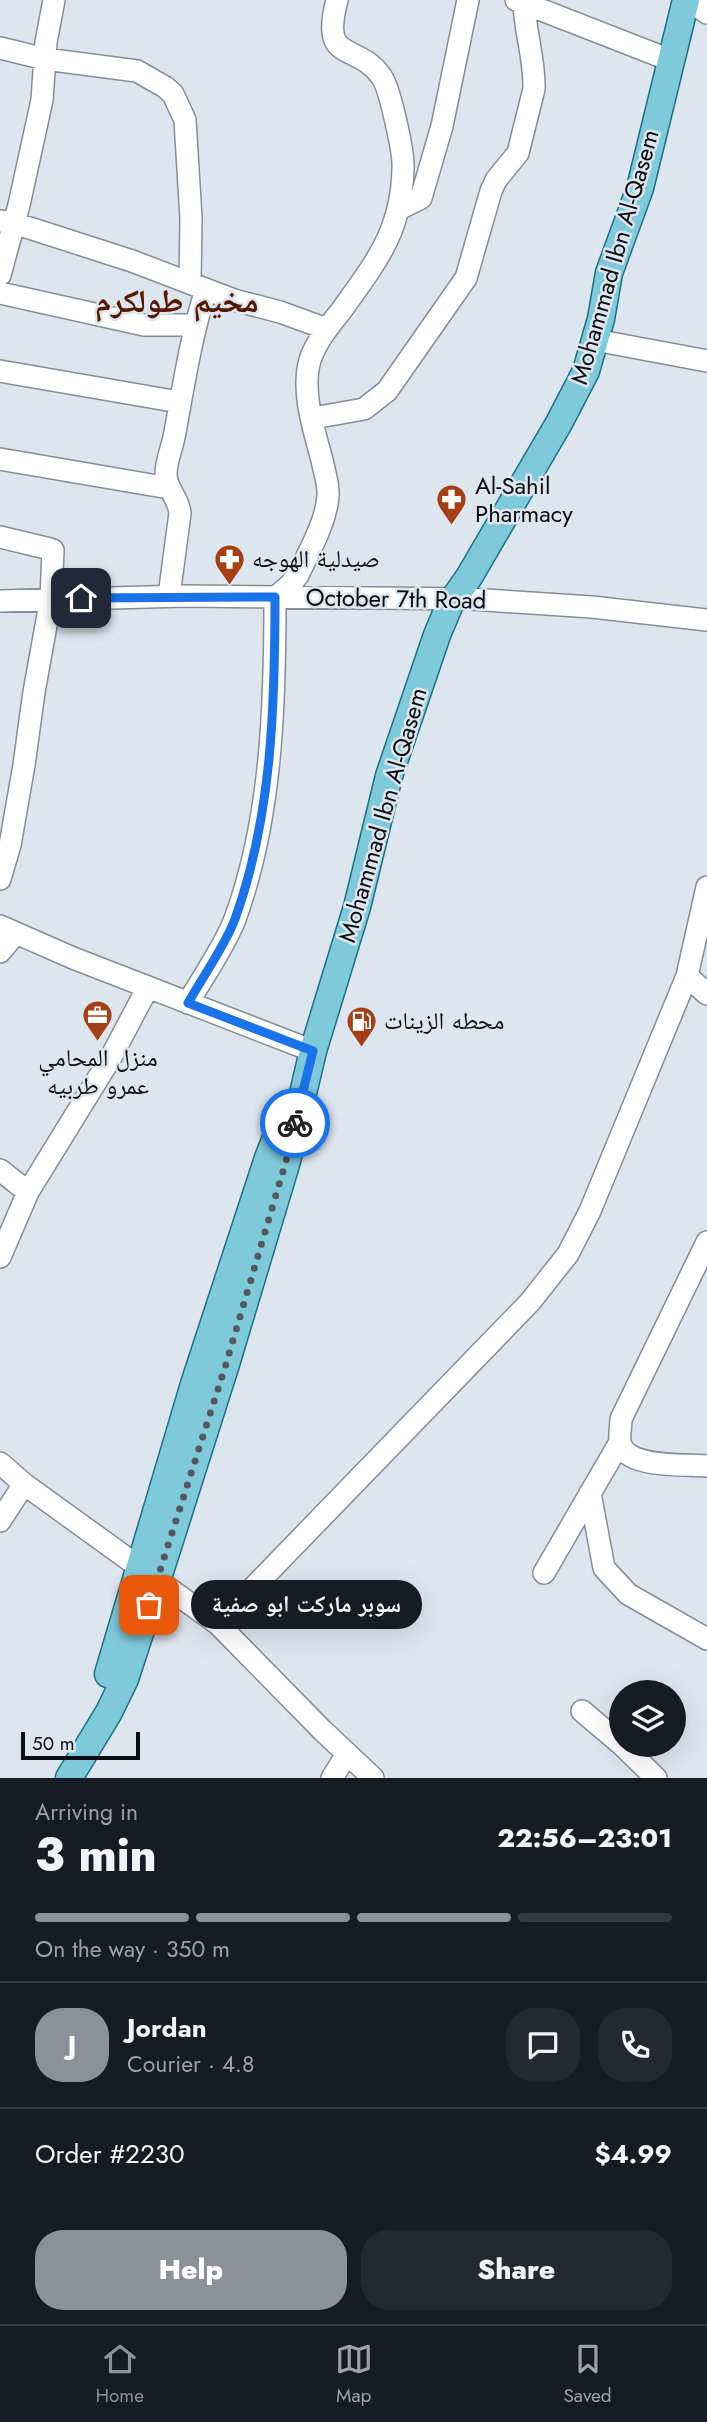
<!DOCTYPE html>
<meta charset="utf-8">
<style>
:root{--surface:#171b24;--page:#242831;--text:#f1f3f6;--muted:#9ea1a6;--line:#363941;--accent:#8c9099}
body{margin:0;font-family:Jost,"Noto Naskh Arabic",sans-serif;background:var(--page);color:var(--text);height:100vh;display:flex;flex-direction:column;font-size:26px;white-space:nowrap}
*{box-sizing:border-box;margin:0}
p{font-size:23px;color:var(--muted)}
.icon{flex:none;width:38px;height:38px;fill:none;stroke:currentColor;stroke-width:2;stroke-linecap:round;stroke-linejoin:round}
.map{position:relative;height:1778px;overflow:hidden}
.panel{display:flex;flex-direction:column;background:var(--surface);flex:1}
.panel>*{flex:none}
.fabs{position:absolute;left:609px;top:1680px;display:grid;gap:14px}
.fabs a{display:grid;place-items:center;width:77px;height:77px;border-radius:50%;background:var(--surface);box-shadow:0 7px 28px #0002;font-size:35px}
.scale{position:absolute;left:21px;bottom:18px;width:119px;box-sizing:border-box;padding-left:7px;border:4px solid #0b0d10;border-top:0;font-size:19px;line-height:24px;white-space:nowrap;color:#0b0d10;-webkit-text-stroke:5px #dde6ef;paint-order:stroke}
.pin{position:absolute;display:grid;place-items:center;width:60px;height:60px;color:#fff;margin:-30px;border-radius:14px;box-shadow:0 4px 10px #0006}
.courier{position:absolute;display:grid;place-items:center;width:70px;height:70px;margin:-35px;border:5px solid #1a73e8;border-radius:50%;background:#fff;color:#222;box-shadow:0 2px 9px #0007}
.bubble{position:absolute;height:49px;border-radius:24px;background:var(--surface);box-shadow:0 7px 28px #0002;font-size:23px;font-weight:800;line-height:49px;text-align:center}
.summary em{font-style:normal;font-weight:800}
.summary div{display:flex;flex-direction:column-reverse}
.summary{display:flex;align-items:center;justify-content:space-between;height:119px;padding:0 35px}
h1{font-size:46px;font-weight:800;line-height:52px}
.bar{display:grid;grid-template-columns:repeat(4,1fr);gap:10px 7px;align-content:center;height:84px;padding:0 35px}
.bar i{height:9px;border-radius:5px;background:var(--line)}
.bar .on{background:var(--accent)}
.bar p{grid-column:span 4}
.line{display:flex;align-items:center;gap:18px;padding:0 35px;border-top:2px solid var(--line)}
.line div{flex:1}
.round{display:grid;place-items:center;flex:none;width:74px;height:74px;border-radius:28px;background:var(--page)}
.cta{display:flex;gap:14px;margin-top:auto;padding:14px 35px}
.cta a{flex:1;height:80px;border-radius:28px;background:var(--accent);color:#fff;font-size:28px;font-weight:800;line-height:80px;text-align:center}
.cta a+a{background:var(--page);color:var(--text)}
.menu{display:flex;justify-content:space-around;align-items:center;height:98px;border-top:2px solid var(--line);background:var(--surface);font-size:19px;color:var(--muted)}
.menu a{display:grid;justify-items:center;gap:4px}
.menu .on{color:var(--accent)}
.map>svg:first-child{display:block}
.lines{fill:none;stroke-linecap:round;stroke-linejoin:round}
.minor-casing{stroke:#858d95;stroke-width:24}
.major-casing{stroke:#1e7083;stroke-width:29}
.minor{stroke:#fff;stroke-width:21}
.major{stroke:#7ec9da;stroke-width:26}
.done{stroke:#54595e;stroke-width:7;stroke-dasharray:0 12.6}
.route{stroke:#1a73e8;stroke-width:9}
.labels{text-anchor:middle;stroke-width:5;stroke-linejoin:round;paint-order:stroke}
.street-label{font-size:24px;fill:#0b0d10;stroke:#dde6ef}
.poi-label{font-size:24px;fill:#0b0d10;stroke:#dde6ef;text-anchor:start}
.district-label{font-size:32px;font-weight:bold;fill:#571800;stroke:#dde6ef}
</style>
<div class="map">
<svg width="707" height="1778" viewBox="0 0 707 1778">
<rect width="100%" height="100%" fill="#dde6ef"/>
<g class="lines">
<defs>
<path id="minor" d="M 516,0 L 670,60
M 688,0 L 707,13
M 0,48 L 45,59 L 137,71 L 165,87 L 173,94 L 185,120 L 191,218 L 190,283
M 401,208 L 421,198 L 442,126 L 468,0
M 0,221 L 14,223 L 132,261 L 234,300 L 280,312 L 327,329
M 0,275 L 19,205 L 42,100 L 46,42 L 54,0
M 0,293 L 144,325 L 196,325
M 595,340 L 707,361
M 0,371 L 179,402
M 313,418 L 364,409 L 387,391 L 466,278 L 491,191 L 496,180 L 518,153 L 534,89 C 535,61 525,32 524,3
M 0,459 L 169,488
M 0,537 L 50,549
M 169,596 L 180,513 C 179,498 166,489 166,474 C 166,460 173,446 175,432 C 184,384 191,336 206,290
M 0,601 L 185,596 L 470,599 L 592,607 L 707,620
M 0,879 L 10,845 L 24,765 L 34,692 L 51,598 L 53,550
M 0,926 L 73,958 L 313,1051
M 0,952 L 16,933
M 687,976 L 707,994
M 188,1003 C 202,978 225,946 235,919 C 272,818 275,704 275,598 L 291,584 L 298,575 C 309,551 326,523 328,496 C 329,484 324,471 322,460 C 314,430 301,391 310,360 C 316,342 329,326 341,311 C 376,262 402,231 403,168 C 404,154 390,87 381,76 C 356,41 320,65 337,0
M 0,1170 L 28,1192
M 707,1242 L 621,1419 C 621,1426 619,1435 620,1442 C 625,1469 685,1464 707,1466
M 0,1257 L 28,1192 L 110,1059 L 148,987
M 0,1463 L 24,1484 L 218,1624 L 322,1730 L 373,1778
M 590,1493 L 604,1568 L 628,1594 L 707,1639
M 0,1521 L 24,1484
M 544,1573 L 620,1442
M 218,1624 L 530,1302 L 568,1254 L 590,1211 L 687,976 L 707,887
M 582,1711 L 621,1744
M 622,1745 L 656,1778
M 332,1778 L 347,1754"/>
<path id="major" d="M 108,1674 L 194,1384 L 268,1158 L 282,1123
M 69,1778 L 109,1712 L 125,1679 L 157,1581 L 226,1364 L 287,1161 L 313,1051 L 357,907 L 389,776 L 437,635 L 450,604 L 469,577 L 559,423 L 586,371 L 601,319 L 609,273 L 640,188 L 686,0"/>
</defs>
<!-- minor casing -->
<use href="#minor" class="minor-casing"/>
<!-- major casing -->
<use href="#major" class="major-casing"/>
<!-- minor -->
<use href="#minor" class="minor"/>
<!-- major -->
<use href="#major" class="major"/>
</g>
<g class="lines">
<!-- done -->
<path class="done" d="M 149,1605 L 226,1364 L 286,1161 L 295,1123"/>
<!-- route -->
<path class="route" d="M 81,598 L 275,597 C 275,704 272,817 235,919 C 226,944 202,978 188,1003 L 313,1051 L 295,1123"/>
</g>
<!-- icons -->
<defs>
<symbol id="pharmacy-pin" viewBox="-11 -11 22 30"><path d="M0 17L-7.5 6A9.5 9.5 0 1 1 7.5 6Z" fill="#a53f15" stroke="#dde6ef"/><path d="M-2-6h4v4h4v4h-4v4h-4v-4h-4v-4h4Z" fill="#fff"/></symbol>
<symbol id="office-pin" viewBox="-11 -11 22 30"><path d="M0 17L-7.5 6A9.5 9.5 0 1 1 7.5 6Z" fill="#a53f15" stroke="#dde6ef"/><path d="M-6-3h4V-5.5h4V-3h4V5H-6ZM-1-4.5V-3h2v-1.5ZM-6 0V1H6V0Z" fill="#fff"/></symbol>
<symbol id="fuel-pin" viewBox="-11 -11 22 30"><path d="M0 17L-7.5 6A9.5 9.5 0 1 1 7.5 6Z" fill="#a53f15" stroke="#dde6ef"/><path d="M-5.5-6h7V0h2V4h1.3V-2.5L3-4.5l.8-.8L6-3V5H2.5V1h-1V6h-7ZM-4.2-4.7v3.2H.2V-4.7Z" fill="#fff"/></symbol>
</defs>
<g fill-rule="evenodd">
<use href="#pharmacy-pin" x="434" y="482" width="35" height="47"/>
<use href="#pharmacy-pin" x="212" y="542" width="35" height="47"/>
<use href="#office-pin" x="80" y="998" width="35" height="47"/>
<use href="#fuel-pin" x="344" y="1004" width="35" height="47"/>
</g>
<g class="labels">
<!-- street labels -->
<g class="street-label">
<text transform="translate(615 257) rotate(-74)" y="8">Mohammad Ibn Al-Qasem</text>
<text transform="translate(396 599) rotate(1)" y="8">October 7th Road</text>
<text transform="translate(383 815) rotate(-74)" y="8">Mohammad Ibn Al-Qasem</text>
</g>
<!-- poi labels -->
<g class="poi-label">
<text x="475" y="494">Al-Sahil<tspan x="475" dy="28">Pharmacy</tspan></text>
<text x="252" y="567">صيدلية الهوجه</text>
<text x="384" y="1029">محطه الزينات</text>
<text x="98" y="1066" text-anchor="middle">منزل المحامي<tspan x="98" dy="28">عمرو طربيه</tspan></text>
</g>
<!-- district labels -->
<g class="district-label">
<text x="177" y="312">مخيم طولكرم</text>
</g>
</g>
</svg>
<div class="fabs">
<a><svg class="icon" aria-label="layers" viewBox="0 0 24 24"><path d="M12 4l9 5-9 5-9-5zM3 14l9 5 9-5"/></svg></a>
</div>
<div class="scale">50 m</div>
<div class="pin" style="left:149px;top:1605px;background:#ea580c"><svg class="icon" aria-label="bag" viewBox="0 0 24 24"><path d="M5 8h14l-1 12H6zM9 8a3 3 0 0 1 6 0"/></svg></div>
<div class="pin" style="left:81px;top:598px;background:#1f2937"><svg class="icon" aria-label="home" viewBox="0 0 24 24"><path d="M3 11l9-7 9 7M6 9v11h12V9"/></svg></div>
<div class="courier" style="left:295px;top:1123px"><svg class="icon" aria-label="bike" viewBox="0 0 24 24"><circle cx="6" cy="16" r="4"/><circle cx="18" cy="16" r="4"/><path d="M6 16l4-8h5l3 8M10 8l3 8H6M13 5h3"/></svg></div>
<div class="bubble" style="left:191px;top:1580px;width:231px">سوبر ماركت ابو صفية</div>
</div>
<section class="panel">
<div class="summary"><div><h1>3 min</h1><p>Arriving in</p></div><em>22:56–23:01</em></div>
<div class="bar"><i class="on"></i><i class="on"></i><i class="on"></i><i></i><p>On the way · 350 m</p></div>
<div class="line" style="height:126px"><b class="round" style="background:var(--accent);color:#fff">J</b><div><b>Jordan</b><p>Courier · 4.8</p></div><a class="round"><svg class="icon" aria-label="chat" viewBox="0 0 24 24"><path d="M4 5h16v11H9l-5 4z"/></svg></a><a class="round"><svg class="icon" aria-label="phone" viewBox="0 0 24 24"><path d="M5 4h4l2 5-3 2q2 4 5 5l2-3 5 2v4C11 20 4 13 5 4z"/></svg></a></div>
<div class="line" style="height:91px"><div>Order #2230</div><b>$4.99</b></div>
<div class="cta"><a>Help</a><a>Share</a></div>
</section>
<nav class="menu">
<a class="on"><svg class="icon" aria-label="home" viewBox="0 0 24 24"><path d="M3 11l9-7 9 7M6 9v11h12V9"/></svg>Home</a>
<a><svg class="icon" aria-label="map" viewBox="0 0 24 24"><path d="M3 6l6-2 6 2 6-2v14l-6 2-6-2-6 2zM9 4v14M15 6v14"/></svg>Map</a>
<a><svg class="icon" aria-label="saved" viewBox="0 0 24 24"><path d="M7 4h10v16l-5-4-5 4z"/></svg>Saved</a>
</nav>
